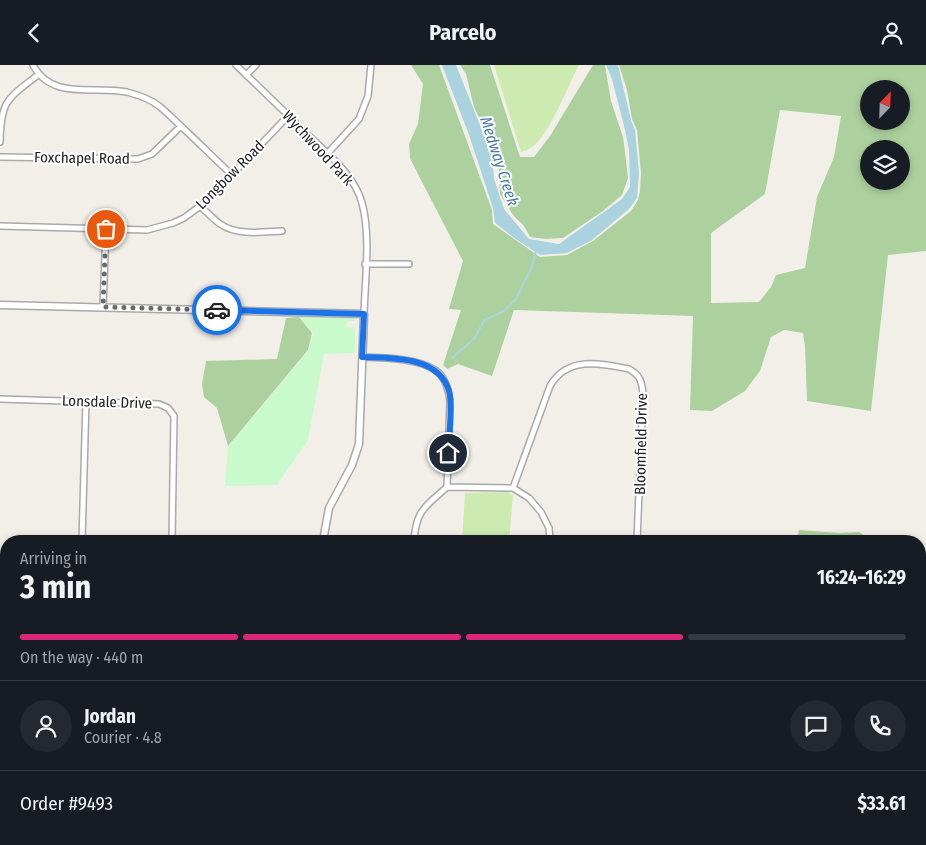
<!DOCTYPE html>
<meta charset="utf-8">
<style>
:root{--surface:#171b24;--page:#242831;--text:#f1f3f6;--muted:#9ea1a6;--line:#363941;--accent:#db2777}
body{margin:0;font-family:"Fira Sans Condensed",sans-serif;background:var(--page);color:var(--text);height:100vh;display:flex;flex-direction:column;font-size:19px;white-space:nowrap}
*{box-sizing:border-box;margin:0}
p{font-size:16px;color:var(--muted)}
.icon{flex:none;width:28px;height:28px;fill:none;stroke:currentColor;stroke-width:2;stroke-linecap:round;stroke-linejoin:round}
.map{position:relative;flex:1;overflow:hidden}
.drawer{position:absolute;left:0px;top:470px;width:926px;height:310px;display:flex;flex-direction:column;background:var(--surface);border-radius:20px 20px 0 0;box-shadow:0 2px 8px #0003}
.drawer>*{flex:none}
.needle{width:32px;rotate:23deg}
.fabs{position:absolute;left:860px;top:15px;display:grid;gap:10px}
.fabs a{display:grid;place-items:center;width:50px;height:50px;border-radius:50%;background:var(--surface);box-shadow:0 2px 8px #0003;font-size:25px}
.pin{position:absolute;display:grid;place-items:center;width:42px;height:42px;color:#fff;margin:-21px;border:2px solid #fff;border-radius:50%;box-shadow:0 1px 5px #0007}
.courier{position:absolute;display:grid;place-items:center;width:50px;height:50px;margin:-25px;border:4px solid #1a73e8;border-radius:50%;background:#fff;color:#222;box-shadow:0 1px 6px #0007}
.summary em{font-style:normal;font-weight:700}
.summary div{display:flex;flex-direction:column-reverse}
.summary{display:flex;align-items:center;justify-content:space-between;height:85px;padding:0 20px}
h1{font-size:32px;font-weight:700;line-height:38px}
.bar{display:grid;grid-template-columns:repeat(4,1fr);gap:8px 5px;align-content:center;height:60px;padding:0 20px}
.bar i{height:6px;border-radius:4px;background:var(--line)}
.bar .selected{background:var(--accent)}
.bar p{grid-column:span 4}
.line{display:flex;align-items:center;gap:12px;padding:0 20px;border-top:1px solid var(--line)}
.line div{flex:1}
.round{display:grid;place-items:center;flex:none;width:52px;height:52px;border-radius:26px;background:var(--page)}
header{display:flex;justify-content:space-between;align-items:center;height:65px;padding:0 20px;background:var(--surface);font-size:22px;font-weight:700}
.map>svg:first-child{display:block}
.grass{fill:#cdebb0}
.forest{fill:#add19e;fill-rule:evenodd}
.park{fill:#c8facc}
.water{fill:#aad3df}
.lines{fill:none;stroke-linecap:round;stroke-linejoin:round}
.stream{stroke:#aad3df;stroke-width:2}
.minor-casing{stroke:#a9a9a9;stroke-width:8}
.tertiary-casing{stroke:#a9a9a9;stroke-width:9}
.secondary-casing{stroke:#707d05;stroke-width:9}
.minor{stroke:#fff;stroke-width:5}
.tertiary{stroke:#fff;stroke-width:6}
.secondary{stroke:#f7fabf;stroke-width:7}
.done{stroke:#6b6a68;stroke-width:5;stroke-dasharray:0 9}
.route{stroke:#1a73e8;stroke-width:6}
.labels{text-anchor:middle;stroke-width:4;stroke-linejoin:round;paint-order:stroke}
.street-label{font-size:15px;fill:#222;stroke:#fff}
.water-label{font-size:16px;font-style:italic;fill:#4a7aab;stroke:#fff}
</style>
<header><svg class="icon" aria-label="back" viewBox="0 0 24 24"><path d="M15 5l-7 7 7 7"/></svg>Parcelo<svg class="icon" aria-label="person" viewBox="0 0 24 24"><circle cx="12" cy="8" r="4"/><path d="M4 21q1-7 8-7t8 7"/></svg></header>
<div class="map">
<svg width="926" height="780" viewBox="0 0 926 780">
<rect width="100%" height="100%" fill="#f2efe9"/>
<!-- grass -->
<path class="grass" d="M 494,0 L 579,0 C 569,19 548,72 532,82 C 529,84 525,86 521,87 Z
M 507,427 L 513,430 L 509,476 L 462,476 L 465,428 Z
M 859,774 L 910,774 L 909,779 L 859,780 Z"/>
<!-- forest -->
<path class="forest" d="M 411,0 L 439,0 L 492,145 L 493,159 L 540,192 L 567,190 L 593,176 L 631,146 L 638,135 L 640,126 L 641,108 L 637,65 L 632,54 L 627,25 L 619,0 L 926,0 L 926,186 L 888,190 L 871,346 L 807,336 L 805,281 L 803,268 L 784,265 L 771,272 L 760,306 L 745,326 L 712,346 L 690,345 L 693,251 L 514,245 L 492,311 L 458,299 L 447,304 L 443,300 L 461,245 L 449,244 L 463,196 L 421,115 L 410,93 L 409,79 L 418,59 L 423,19 ZM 869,24 L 901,24 L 901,56 L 869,56 ZM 780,45 L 841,51 L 834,92 L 817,132 L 805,203 L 776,210 L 771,222 L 759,237 L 711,238 L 711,168 L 765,129 ZM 869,84 L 901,84 L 901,116 L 869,116 Z
M 460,0 L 490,0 L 520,92 L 534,92 L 550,71 L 593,0 L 605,0 L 611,36 L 623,72 L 625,87 L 628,113 L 622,130 L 603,146 L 563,173 L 546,174 L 530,172 L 524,161 L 513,150 L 500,129 L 498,93 L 474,42 L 466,9 Z
M 299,252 L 312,268 L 308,285 L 228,381 L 217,343 L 204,332 L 202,319 L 206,296 L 277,294 L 286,253 Z
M 799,465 L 839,468 L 859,467 L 867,472 L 867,476 L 796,476 Z"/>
<!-- park -->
<path class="park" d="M 300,252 L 355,253 L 355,256 L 347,256 L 346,262 L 355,263 L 355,288 L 324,289 L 308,375 L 277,420 L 225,421 L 228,382 L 309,285 L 313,268 Z"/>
<!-- water -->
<path class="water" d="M 442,0 L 456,0 L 492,90 L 494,114 L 504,144 L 529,174 L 559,179 L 622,134 L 630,122 L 629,85 L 625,65 L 612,14 L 606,0 L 618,0 L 631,55 L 635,65 L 639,108 L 637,133 L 629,144 L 592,175 L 567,188 L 540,190 L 517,175 L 495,158 L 493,143 L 469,70 Z"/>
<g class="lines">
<!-- stream -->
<path class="stream" d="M 452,293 L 475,273 L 484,255 L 504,246 L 516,234 L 532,202 L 536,185"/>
<defs>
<path id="minor" d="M 33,0 C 52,36 94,20 127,27 C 138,30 151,34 159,41 C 168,48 176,57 185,65 C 201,80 216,95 232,110
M 236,0 C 259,22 282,44 305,67 C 325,87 354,108 362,138 C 371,171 365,214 364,249
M 246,10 L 256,0
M 0,77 C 1,35 7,34 38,10
M 327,89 L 359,54 L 368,31 L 371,0
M 0,92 L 138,94 L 152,89 L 181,61
M 200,141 C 207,147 213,154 220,159 C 238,171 262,167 282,166
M 0,161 L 147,165 L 173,158 L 184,153 L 207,136 L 288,51
M 365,199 L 409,199
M 103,242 L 106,164
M 362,292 C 384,293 417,293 435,305 C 445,311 449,326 450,336 L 447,422
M 0,334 L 159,339 L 168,343 L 174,351 L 172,476
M 513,423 L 550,321 C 567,291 600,298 629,304 C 640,310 642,317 643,329 L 637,476
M 82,476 L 86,336
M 414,476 C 416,445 425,442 447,422 L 513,423 L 529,433 L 541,447 L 549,463 L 550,476
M 920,537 L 920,573
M 0,582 L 6,594
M 0,677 L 6,676
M 635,780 L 635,774
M 788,780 L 789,774
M 913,780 L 913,774"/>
<path id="tertiary" d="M 0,240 L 364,249 L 359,379 L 352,400 L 329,443 L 323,476
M 473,780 L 473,774"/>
<path id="secondary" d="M 0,769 L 6,769
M 204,774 L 458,780
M 0,775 L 161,780"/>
</defs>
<!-- minor casing -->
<use href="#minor" class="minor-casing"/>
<!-- tertiary casing -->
<use href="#tertiary" class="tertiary-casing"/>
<!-- secondary casing -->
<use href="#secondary" class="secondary-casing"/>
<!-- minor -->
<use href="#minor" class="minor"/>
<!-- tertiary -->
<use href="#tertiary" class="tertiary"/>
<!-- secondary -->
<use href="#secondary" class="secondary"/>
</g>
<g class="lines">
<!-- done -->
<path class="done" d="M 106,164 L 103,242 L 217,245"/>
<!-- route -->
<path class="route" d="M 217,245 L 364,249 L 362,292 C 392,293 439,291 449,326 C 453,341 449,372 448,388"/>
</g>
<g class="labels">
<!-- street labels -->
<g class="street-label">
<text transform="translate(318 83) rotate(47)" y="5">Wychwood Park</text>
<text transform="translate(82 93) rotate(1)" y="5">Foxchapel Road</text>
<text transform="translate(230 110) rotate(-45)" y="5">Longbow Road</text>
<text transform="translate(107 337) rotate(2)" y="5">Lonsdale Drive</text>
<text transform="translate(641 379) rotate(-89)" y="5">Bloomfield Drive</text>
</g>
<!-- water labels -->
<g class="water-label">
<text transform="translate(500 96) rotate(72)" y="6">Medway Creek</text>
</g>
</g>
</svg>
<div class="fabs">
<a><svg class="needle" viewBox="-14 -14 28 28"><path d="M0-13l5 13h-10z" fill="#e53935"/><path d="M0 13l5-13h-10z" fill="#9ea1a6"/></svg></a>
<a><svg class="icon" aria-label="layers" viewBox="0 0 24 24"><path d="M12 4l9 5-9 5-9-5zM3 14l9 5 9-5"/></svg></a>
</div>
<div class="pin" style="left:106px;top:164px;background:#ea580c"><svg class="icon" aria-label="bag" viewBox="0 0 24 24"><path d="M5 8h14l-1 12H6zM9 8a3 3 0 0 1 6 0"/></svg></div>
<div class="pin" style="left:448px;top:388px;background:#1f2937"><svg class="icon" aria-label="home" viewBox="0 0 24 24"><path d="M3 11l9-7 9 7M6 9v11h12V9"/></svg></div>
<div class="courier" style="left:217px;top:245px"><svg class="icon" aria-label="car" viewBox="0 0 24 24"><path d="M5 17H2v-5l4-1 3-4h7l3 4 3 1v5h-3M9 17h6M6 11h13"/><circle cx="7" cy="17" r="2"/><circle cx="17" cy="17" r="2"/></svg></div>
<section class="drawer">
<div class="summary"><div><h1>3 min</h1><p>Arriving in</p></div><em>16:24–16:29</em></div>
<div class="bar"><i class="selected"></i><i class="selected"></i><i class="selected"></i><i></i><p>On the way · 440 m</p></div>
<div class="line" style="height:90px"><a class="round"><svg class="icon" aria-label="person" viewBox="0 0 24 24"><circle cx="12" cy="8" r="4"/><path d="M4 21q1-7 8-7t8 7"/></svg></a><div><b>Jordan</b><p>Courier · 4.8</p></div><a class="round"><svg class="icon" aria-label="chat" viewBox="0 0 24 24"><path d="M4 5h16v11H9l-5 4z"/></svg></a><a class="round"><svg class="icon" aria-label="phone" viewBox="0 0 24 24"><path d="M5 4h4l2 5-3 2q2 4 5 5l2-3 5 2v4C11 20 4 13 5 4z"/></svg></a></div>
<div class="line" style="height:65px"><div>Order #9493</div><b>$33.61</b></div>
</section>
</div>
